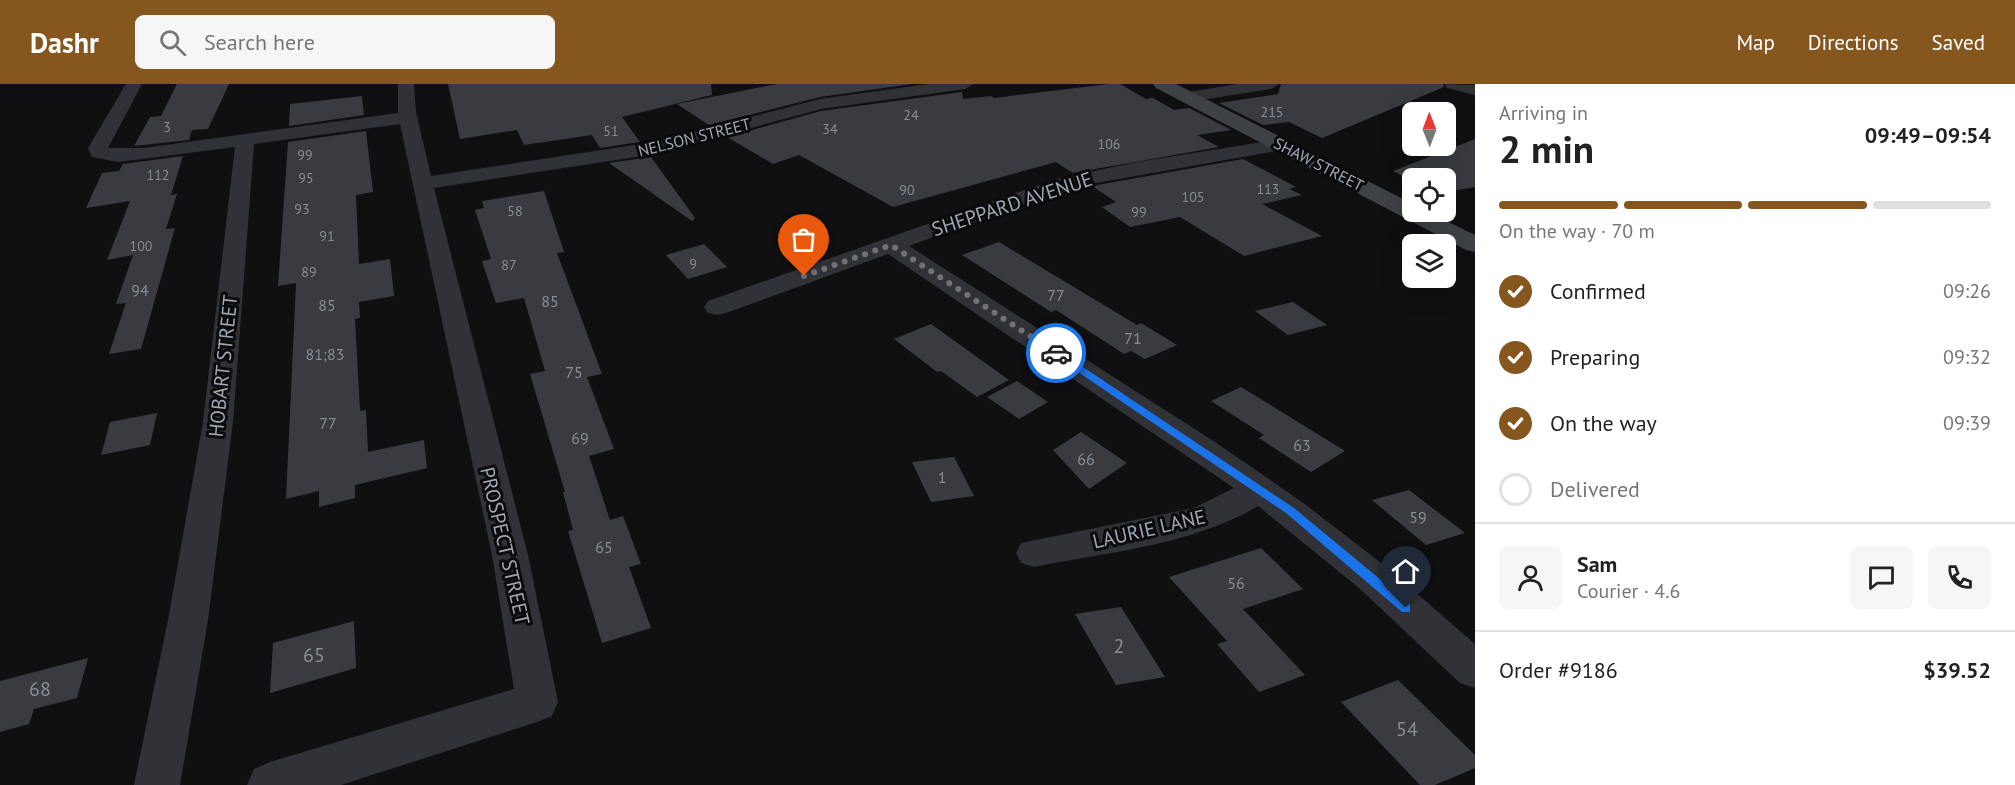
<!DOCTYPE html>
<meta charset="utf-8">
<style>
:root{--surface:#fff;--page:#f6f6f6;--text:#222;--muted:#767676;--line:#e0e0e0;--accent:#85561e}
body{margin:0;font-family:"PT Sans",sans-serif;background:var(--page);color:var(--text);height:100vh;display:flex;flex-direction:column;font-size:22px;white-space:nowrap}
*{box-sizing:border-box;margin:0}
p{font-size:20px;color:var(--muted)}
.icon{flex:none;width:33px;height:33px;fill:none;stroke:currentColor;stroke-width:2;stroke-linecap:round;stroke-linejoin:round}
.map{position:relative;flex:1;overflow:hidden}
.side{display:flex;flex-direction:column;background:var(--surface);width:540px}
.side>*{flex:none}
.needle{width:39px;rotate:359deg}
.fabs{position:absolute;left:1402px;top:18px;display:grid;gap:12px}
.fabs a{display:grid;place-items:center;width:54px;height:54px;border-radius:9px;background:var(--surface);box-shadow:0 6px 24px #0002;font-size:30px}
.pin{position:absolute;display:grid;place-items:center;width:51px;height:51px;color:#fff;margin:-62px -26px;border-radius:50% 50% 50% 0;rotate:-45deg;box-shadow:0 0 6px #0007}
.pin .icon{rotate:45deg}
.courier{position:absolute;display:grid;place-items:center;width:60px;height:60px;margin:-30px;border:4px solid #1a73e8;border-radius:50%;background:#fff;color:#222;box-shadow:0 2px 8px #0007}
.headline em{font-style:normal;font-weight:700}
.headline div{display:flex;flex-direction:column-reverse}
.headline{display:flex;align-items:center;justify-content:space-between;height:102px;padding:0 24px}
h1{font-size:39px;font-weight:700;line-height:45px}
.bar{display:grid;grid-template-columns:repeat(4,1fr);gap:9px 6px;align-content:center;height:72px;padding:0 24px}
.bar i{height:8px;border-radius:4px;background:var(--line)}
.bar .current{background:var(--accent)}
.bar p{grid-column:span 4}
.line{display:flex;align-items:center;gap:15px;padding:0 24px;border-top:2px solid var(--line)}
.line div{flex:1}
.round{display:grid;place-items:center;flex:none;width:63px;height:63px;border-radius:9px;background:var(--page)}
ol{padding:0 24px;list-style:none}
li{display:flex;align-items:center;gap:18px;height:66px}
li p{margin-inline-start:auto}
li .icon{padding:6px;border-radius:50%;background:var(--accent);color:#fff;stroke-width:4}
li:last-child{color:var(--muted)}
li i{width:33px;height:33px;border:3px solid var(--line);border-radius:50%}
header{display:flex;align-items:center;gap:36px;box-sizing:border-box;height:84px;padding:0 30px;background:var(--accent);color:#fff}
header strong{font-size:28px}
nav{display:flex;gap:33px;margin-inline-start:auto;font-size:21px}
.search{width:420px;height:54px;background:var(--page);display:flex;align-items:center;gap:15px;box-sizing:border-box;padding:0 21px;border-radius:9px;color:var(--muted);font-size:22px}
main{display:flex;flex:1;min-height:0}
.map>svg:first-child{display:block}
.building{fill:#3a3b40}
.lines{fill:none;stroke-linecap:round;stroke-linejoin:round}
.street{fill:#313237;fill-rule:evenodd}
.secondary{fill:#3e4247;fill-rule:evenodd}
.route{fill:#1a73e8}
.done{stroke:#6e737b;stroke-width:6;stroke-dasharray:0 10.8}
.labels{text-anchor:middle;stroke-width:6;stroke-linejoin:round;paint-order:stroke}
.far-number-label{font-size:14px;fill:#868d97}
.far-street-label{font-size:16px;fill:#a0a8b4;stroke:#0b0b0d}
.number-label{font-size:16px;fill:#868d97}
.street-label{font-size:20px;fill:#a0a8b4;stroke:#0b0b0d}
.near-number-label{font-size:20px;fill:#868d97}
</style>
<header>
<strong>Dashr</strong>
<div class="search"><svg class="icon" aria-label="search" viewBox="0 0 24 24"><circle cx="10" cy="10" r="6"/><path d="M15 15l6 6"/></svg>Search here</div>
<nav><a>Map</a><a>Directions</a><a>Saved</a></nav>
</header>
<main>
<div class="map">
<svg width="1475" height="701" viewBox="0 0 1475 701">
<rect width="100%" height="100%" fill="#101012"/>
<!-- building -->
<path class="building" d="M 177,0 L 229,0 L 208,45 L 192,46 L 189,56 L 134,62 L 150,33 L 161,32 Z
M 448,0 L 711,0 L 712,11 L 622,33 L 640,58 L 600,64 L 592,51 L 524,61 L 517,46 L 460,55 Z
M 777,0 L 912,0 L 820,13 L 709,41 L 677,20 Z
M 1109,0 L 1120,0 L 1146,15 L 1153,14 L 1174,26 L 1189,24 L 1231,46 L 1197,51 L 1219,63 L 1073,89 L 1056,78 L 893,123 L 799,71 L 773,80 L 727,53 L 821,27 L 962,8 L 963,15 L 991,12 L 994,14 Z
M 1281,0 L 1443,0 L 1444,3 L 1322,54 L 1289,38 L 1263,41 L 1219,19 L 1278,10 Z
M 362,12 L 364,31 L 289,42 L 290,20 Z
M 366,47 L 373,108 L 356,111 L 359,180 L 390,175 L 394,212 L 359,218 L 360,234 L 355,235 L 360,327 L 366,326 L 368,368 L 424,356 L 427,384 L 355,401 L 355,414 L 319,423 L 319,407 L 286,415 L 296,199 L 278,202 L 288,58 Z
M 1475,55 L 1475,103 L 1446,108 L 1446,94 L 1413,94 L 1413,97 L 1393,87 Z
M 183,72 L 171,111 L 177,110 L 166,145 L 175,144 L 141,265 L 109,270 L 126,219 L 116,220 L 133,171 L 107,176 L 130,117 L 86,124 L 102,89 L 119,87 L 123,80 Z
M 651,73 L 695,134 L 692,137 L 609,79 Z
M 1243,75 L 1296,103 L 1289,105 L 1302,111 L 1262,120 L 1322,152 L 1244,172 L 1180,133 L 1130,143 L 1102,123 L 1116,118 L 1092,102 Z
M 544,107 L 564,168 L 557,169 L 602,290 L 587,293 L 614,365 L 589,372 L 610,436 L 623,432 L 641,480 L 629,483 L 651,544 L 602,559 L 568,447 L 573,446 L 563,408 L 565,408 L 530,290 L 545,287 L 524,214 L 496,219 L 482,177 L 491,175 L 475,126 L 484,124 L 482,117 Z
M 999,158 L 1137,241 L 1141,239 L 1177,261 L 1145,275 L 1131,267 L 1124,270 L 1056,226 L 1051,228 L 962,171 Z
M 704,160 L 727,183 L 688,195 L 666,171 Z
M 1293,218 L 1327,241 L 1288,251 L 1255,227 Z
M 931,240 L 1009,296 L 977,313 L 941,287 L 937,288 L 894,255 Z
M 1017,297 L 1048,318 L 1019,335 L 987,313 Z
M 1241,303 L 1345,367 L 1311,388 L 1259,354 L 1264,351 L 1211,317 Z
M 157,329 L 150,361 L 101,371 L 110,338 Z
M 1081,348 L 1127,379 L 1089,405 L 1053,366 Z
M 954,373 L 974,412 L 931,418 L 912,378 Z
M 1409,406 L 1465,449 L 1426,461 L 1372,416 Z
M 1261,464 L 1303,505 L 1243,525 L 1305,591 L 1259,608 L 1217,560 L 1227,557 L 1169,493 Z
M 1121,523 L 1165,593 L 1116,601 L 1075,530 Z
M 354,537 L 356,584 L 270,609 L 273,559 Z
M 88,574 L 77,614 L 34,625 L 29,640 L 0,648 L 0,597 Z
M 1398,596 L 1475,671 L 1475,684 L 1435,701 L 1420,701 L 1341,618 Z"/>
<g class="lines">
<!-- street -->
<path class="street" d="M 126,0 L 142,0 L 108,64 L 144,64 L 398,29 L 398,0 L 414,0 L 416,28 L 431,92 L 654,58 L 820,15 L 928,0 L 973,0 L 965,5 L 821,25 L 655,70 L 434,104 L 528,471 L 558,618 L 552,632 L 537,638 L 341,701 L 247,701 L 254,685 L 270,678 L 514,605 L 492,471 L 400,40 L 254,60 L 233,338 L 208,536 L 180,701 L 134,701 L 168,536 L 203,338 L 235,63 L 118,78 L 92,73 L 88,64 Z
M 1238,0 L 1279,0 L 1271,5 L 1188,18 L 1179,13 L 1188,8 Z
M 1445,0 L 1475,1 L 1475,11 L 1447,4 Z
M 1281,55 L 1291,61 L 1288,65 L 1068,104 L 909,162 L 1215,358 L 1302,418 L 1385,482 L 1475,560 L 1475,604 L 1460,599 L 1359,504 L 1258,422 C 1193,461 1108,468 1034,483 L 1021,479 L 1016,469 L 1021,459 L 1194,424 L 1234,404 L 888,170 L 726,229 L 717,231 L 708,229 L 704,223 L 708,217 L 1056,95 L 1137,78 Z"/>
<!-- secondary -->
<path class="secondary" d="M 1153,0 L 1176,0 L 1413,120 L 1413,128 L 1428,128 L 1475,151 L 1475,168 L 1466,166 L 1156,4 Z"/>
</g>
<!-- route -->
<path class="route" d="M 1053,267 L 1059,267 L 1294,424 L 1410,520 L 1410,528 L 1402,528 L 1286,429 L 1053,271 Z"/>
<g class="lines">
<!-- done -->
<path class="done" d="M 804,192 L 891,161 L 1056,269"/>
</g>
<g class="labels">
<!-- far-number labels -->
<g class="far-number-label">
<text x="1272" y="33">215</text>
<text x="911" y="36">24</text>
<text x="167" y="48">3</text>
<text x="830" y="50">34</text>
<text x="611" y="52">51</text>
<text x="1109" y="65">106</text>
<text x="305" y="76">99</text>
<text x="158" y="96">112</text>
<text x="306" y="99">95</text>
<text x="1268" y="110">113</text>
<text x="907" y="111">90</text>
<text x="1193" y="118">105</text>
<text x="302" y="130">93</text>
<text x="515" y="132">58</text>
<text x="1139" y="133">99</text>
<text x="327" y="157">91</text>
<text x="141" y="167">100</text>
<text x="693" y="185">9</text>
<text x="509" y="186">87</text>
<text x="309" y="193">89</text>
</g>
<!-- far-street labels -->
<g class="far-street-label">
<text transform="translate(694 53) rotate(-14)" y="6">NELSON STREET</text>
<text transform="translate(1319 80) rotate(27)" y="6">SHAW STREET</text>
</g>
<!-- number labels -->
<g class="number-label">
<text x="140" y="212">94</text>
<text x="1056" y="217">77</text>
<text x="550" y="223">85</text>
<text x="327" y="227">85</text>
<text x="1133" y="260">71</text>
<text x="325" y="276">81;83</text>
<text x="574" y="294">75</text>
<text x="328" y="345">77</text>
<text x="580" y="360">69</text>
<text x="1302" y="367">63</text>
<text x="1086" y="381">66</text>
<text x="942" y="399">1</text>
<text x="1418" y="439">59</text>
<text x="604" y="469">65</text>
<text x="1236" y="505">56</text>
</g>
<!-- street labels -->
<g class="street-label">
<text transform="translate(1012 120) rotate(-18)" y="7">SHEPPARD AVENUE</text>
<text transform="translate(223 282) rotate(-84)" y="7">HOBART STREET</text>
<text transform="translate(1149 445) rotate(-13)" y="7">LAURIE LANE</text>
<text transform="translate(505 462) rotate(77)" y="7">PROSPECT STREET</text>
</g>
<!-- near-number labels -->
<g class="near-number-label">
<text x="1119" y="569">2</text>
<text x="314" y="578">65</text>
<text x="40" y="612">68</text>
<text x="1407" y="652">54</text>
</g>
</g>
</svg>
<div class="fabs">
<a><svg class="needle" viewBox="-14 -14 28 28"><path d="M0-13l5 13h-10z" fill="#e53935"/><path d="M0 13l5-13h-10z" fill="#767676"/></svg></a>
<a><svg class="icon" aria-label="locate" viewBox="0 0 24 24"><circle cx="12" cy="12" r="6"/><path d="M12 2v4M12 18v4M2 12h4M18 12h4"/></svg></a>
<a><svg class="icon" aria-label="layers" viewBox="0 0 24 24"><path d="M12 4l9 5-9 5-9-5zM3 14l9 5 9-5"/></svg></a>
</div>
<div class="pin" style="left:804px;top:192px;background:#ea580c"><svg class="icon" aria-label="bag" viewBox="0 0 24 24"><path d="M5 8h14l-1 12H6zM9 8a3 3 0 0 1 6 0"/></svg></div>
<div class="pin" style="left:1406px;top:524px;background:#1f2937"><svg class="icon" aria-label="home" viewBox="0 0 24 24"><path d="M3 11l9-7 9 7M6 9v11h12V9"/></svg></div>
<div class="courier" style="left:1056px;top:269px"><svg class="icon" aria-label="car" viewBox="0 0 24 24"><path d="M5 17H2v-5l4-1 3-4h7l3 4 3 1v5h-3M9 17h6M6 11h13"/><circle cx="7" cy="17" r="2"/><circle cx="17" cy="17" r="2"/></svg></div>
</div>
<section class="side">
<div class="headline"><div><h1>2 min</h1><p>Arriving in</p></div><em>09:49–09:54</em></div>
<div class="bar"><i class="current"></i><i class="current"></i><i class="current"></i><i></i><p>On the way · 70 m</p></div>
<ol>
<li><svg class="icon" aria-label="check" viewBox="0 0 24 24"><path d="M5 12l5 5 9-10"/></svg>Confirmed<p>09:26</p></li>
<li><svg class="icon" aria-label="check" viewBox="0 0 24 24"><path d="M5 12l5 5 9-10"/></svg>Preparing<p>09:32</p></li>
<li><svg class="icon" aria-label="check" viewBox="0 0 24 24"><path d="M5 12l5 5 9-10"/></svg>On the way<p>09:39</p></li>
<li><i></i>Delivered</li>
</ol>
<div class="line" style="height:108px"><a class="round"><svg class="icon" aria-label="person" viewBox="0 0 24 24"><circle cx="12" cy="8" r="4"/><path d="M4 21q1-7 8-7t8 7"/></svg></a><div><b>Sam</b><p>Courier · 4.6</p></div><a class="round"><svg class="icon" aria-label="chat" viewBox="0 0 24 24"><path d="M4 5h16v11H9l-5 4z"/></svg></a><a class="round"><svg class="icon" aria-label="phone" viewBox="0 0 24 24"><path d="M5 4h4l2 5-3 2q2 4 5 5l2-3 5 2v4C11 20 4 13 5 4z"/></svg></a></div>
<div class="line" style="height:78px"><div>Order #9186</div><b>$39.52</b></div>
</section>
</main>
